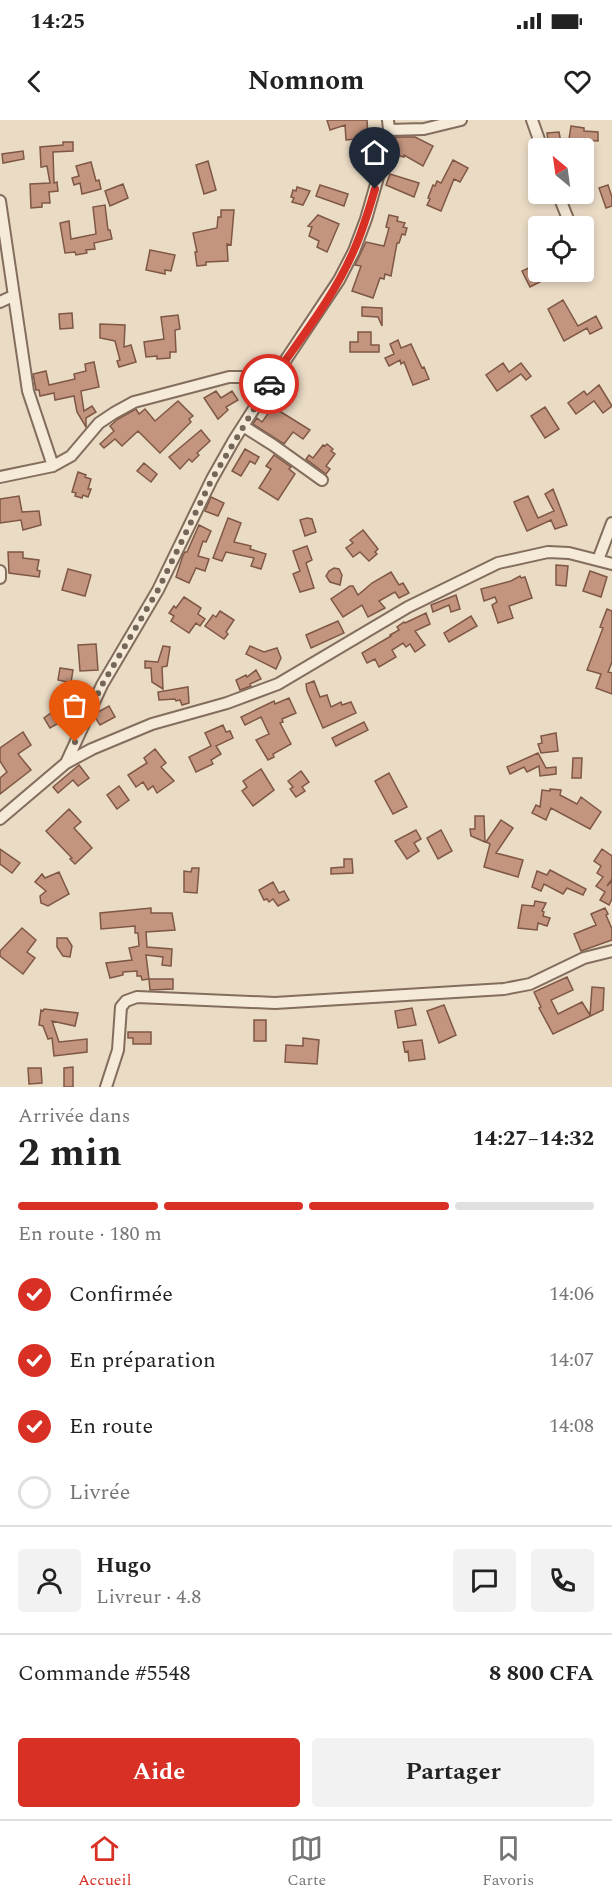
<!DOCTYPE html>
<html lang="fr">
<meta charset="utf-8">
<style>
:root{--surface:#fff;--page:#f2f2f2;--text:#222;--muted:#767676;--line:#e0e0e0;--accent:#d93025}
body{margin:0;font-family:Spectral,serif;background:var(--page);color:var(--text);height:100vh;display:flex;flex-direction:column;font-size:22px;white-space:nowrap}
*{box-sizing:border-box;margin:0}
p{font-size:20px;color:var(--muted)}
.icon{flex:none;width:33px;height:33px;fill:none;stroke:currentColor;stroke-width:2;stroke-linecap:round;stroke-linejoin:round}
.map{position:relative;height:967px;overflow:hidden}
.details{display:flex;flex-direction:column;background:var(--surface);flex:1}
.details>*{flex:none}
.needle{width:39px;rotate:331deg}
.buttons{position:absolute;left:528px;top:18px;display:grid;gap:12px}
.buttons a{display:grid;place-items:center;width:66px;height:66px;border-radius:6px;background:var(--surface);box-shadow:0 3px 9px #0003;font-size:30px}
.pin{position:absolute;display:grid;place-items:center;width:51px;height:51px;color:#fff;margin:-62px -26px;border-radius:50% 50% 50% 0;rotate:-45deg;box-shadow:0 0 6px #0007}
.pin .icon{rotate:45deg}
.courier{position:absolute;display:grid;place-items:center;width:60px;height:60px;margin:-30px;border:4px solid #d93025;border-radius:50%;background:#fff;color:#222;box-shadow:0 2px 8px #0007}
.summary em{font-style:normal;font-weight:700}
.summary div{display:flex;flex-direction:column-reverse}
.summary{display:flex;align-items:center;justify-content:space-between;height:102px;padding:0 18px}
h1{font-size:39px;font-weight:700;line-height:45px}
.bar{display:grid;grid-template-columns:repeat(4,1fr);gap:9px 6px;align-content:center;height:72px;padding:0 18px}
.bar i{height:8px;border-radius:4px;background:var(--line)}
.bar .active{background:var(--accent)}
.bar p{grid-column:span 4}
.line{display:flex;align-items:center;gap:15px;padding:0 18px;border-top:2px solid var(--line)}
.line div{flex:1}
.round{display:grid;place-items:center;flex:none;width:63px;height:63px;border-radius:6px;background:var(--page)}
ol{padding:0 18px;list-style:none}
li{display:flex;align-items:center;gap:18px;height:66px}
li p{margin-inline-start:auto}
li .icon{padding:6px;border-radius:50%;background:var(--accent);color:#fff;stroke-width:4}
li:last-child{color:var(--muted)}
li i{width:33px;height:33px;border:3px solid var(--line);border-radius:50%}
.primary-button{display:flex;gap:12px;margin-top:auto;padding:12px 18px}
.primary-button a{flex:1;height:69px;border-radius:6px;background:var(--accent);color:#fff;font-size:24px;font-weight:700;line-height:69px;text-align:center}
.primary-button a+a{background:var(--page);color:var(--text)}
.status{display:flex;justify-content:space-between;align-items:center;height:42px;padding:0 30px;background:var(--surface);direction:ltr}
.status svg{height:16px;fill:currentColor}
header{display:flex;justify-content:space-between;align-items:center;height:78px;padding:0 18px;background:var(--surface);font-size:27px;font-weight:700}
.tab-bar{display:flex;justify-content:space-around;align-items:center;height:84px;border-top:2px solid var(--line);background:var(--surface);font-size:16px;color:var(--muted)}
.tab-bar a{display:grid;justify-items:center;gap:3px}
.tab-bar .active{color:var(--accent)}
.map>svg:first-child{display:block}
.building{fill:#c4957e;stroke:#7f5745;stroke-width:1.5}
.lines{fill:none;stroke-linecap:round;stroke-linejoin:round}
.minor-casing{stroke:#836d5d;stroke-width:14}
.minor{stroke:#f5e9d7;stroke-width:10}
.done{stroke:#746659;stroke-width:6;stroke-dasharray:0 10.8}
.route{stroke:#d93025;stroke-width:8}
</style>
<div class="status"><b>14:25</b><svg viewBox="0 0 49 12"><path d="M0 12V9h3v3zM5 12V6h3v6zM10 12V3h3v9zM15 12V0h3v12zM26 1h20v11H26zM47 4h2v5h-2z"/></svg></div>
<header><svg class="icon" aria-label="back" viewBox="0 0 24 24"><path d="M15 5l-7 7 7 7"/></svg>Nomnom<svg class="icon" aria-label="heart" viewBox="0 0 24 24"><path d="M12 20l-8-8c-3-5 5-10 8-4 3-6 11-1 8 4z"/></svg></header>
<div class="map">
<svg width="612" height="967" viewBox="0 0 612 967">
<rect width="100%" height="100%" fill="#eadbc5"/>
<!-- building -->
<path class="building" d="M 327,0 L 367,0 L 369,30 L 374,31 L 373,39 L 360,38 L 361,21 L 357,21 L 357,19 L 346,20 L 345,5 L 330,10 Z
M 571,6 L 584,8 L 584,11 L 598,12 L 598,21 L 569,19 Z
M 559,12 L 562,28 L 549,28 L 547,13 Z
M 396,17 L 415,17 L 433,26 L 423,46 L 404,35 L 404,37 L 392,34 Z
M 63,22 L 73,22 L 73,31 L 53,32 L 54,63 L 57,62 L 58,71 L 49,72 L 50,83 L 42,83 L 42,87 L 31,88 L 30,64 L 50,63 L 47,46 L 41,47 L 40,27 L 63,25 Z
M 23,31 L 24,39 L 3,43 L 2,34 Z
M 453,40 L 468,48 L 460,62 L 454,59 L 441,91 L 427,85 L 430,79 L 428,78 L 433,65 L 435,66 L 437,61 L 441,63 Z
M 208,41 L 216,70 L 204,74 L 196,45 Z
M 91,42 L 96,61 L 99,60 L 101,69 L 82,74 L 80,63 L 74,65 L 72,58 L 79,56 L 76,46 Z
M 390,54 L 419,63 L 414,77 L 386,65 Z
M 123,64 L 128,78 L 110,86 L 105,71 Z
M 320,65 L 348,74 L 344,86 L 316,76 Z
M 608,65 L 612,77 L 612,86 L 606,88 L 599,68 Z
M 297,67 L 310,71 L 303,85 L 292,82 L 294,78 L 291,77 L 293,70 L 296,71 Z
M 105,85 L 108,110 L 110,110 L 112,119 L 94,123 L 95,129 L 86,130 L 87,133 L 76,135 L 75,132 L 65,133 L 60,103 L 69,101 L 71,119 L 96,114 L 93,87 Z
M 221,90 L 234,90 L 231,125 L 227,124 L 228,141 L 206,142 L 206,145 L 197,146 L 195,132 L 197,132 L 193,113 L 217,108 L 218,97 L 221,97 Z
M 318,95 L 339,104 L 327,132 L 317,127 L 319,121 L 309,116 L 312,107 L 308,106 Z
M 389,95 L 398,97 L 397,101 L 405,103 L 403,107 L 407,108 L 405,115 L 402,114 L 399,123 L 397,123 L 391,156 L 385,154 L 384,159 L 380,158 L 373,178 L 352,171 L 361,146 L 355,145 L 366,122 L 384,126 L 389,108 L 386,107 Z
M 150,130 L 175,135 L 171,151 L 165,150 L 165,154 L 146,150 Z
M 533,146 L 536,153 L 538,151 L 538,154 L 543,152 L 546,159 L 530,167 L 522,151 Z
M 563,180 L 578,206 L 596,196 L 602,208 L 590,214 L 587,208 L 564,221 L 548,189 Z
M 362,187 L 382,188 L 382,206 L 378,197 L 362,196 Z
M 72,193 L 73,208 L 60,209 L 59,194 Z
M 178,195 L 180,209 L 175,210 L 176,232 L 170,232 L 170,238 L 157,239 L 157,236 L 146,237 L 144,222 L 164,219 L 161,197 Z
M 100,204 L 125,205 L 124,227 L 131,225 L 136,242 L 119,247 L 117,241 L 120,240 L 115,221 L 100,218 Z
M 358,212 L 371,212 L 371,225 L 379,225 L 379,232 L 350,232 L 350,222 L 358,222 Z
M 398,220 L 401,228 L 411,224 L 422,248 L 424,247 L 429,259 L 413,265 L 404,242 L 401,244 L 400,240 L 389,246 L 385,238 L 394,234 L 390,224 Z
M 94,242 L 99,267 L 81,271 L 84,291 L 92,286 L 96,292 L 86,298 L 86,307 L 77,292 L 74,276 L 55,280 L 54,273 L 40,276 L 39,270 L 36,270 L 33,254 L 46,251 L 49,265 L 75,259 L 74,254 L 86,251 L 85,244 Z
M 503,243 L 509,252 L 521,243 L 531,256 L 526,260 L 521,254 L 497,271 L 486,255 Z
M 599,265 L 612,286 L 603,293 L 594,281 L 576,294 L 568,283 L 584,271 L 587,275 Z
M 216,271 L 221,278 L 232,271 L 238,280 L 226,287 L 228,290 L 218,299 L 204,278 Z
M 178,281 L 193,296 L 189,299 L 191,302 L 160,333 L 138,311 L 122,326 L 115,319 L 104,328 L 100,324 L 114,311 L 110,306 L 118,299 L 136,289 L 139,294 L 145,289 L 155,301 Z
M 273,287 L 310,310 L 303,319 L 293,312 L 284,324 L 253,304 L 257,298 L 262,302 Z
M 545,287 L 559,309 L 545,318 L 531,296 Z
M 201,310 L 210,321 L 197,333 L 199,335 L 192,342 L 189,339 L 180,349 L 169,337 Z
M 327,324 L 333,329 L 331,331 L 335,334 L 326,346 L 330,349 L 326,354 L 306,339 L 309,335 L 313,338 L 323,325 L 325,326 Z
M 245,329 L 259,337 L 255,344 L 250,341 L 241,356 L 232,351 Z
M 274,335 L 291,347 L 289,349 L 295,354 L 278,380 L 259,368 L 271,349 L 266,346 Z
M 144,343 L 157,354 L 151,362 L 137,351 Z
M 78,352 L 86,355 L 85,357 L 91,359 L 88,369 L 91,369 L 88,377 L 83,375 L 82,378 L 75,376 L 76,373 L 72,372 Z
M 553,369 L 567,405 L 555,409 L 551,400 L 527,411 L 514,382 L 528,376 L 538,398 L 554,391 L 545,374 Z
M 19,376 L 22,392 L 39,391 L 41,405 L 23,410 L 21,400 L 0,403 L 0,379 Z
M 211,377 L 224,383 L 218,396 L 205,391 Z
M 228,398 L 241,403 L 234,422 L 251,426 L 250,429 L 266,434 L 261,449 L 251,446 L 254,438 L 226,432 L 222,441 L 213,438 Z
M 307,398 L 312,399 L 316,412 L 305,416 L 300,400 Z
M 199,405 L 211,411 L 206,422 L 203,421 L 198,436 L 209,439 L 205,451 L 196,448 L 189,463 L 176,457 L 183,435 L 185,432 L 187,432 Z
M 363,410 L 378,429 L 375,432 L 377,434 L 369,441 L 360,432 L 353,437 L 346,428 L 353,423 L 350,420 Z
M 307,426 L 312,440 L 306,443 L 314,468 L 300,472 L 293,454 L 300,451 L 293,431 Z
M 8,432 L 23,432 L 23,438 L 39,440 L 37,450 L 40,451 L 39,457 L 9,453 Z
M 556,445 L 568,446 L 566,466 L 556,465 Z
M 334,448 L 339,449 L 342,455 L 340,465 L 330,462 L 326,456 L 329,451 Z
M 68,449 L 91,455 L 85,476 L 62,470 Z
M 590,451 L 607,457 L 601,477 L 583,471 Z
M 391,452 L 399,465 L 403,463 L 409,473 L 399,478 L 395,472 L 379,481 L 385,488 L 368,497 L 362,485 L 343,497 L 331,479 L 350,466 L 353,466 L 358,475 L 372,463 Z
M 520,456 L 521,458 L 525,457 L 532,478 L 509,486 L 513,498 L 498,503 L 492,485 L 497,482 L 495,477 L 484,481 L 481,469 L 511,461 Z
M 456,475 L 460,489 L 451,492 L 449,485 L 433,492 L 431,485 Z
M 184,477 L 201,488 L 198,494 L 205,499 L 200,506 L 196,503 L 189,513 L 171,501 L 174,496 L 169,493 L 174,486 L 176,488 Z
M 607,489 L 612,491 L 612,542 L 608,552 L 612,553 L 612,574 L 596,568 L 601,554 L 587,550 L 603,508 L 600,507 Z
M 220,491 L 234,500 L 226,512 L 228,514 L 224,519 L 205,506 L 213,495 L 216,497 Z
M 426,493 L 430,504 L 415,511 L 425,525 L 415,532 L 410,524 L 406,527 L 403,523 L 392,530 L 396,537 L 379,547 L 375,539 L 367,543 L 362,533 L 391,516 L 390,515 L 399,510 L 397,507 L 404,502 L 405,503 Z
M 471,496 L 477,506 L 449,522 L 444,513 Z
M 338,501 L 344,513 L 311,528 L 306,515 Z
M 96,524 L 98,550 L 80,551 L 78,525 Z
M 163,526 L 170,527 L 167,546 L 162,547 L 163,569 L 152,562 L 151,548 L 145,548 L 145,541 L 158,542 Z
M 250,526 L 264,532 L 277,528 L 281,538 L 276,549 L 246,534 Z
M 60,548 L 73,550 L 70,569 L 82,578 L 70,598 L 69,597 L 50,608 L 44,598 L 59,587 L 58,585 L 62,582 L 54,572 L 67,562 L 58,560 Z
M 256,550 L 261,559 L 250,564 L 251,566 L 240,570 L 236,560 L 246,555 L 247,557 Z
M 314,561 L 320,577 L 327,575 L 331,587 L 341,582 L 342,585 L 351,582 L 356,593 L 323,608 L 307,571 L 306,564 Z
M 188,567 L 189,583 L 182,585 L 180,580 L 176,581 L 175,579 L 159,580 L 158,572 Z
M 289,578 L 296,593 L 282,599 L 283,602 L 280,603 L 291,624 L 273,634 L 274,637 L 268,640 L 256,620 L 269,614 L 261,597 L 245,605 L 241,597 L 274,581 L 275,584 Z
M 109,586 L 115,597 L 100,605 L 95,597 L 98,592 Z
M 364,602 L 368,610 L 336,626 L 332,618 Z
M 223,605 L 226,612 L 230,611 L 233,618 L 216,626 L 221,634 L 211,640 L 213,644 L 196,652 L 189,637 L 211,626 L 205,613 Z
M 23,612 L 31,625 L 18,634 L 31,650 L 0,674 L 0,658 L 7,652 L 0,641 L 0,628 Z
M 556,613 L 558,631 L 541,633 L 538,624 L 542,623 L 541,616 Z
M 155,629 L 166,643 L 161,647 L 174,661 L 157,673 L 153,666 L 148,670 L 143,662 L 136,667 L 128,655 L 147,643 L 144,638 Z
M 538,633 L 546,648 L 556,647 L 556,654 L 540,656 L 539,646 L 527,652 L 524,647 L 510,654 L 507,647 Z
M 573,638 L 582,638 L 581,658 L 572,658 Z
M 79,645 L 89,658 L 78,666 L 73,660 L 58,673 L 53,667 Z
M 261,649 L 274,670 L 253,686 L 242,671 L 247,667 L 243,661 Z
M 301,651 L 309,662 L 302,667 L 305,671 L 296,677 L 290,669 L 293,667 L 288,661 Z
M 389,653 L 407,687 L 393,694 L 375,661 Z
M 119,666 L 129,680 L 117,689 L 107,675 Z
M 550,669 L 561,670 L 560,675 L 577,684 L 581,677 L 601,692 L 590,709 L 551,688 L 546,700 L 532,693 L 536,685 L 540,687 L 542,670 L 550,671 Z
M 69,689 L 81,702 L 74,708 L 92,728 L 75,744 L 70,739 L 72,738 L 46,711 Z
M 475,696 L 484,696 L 485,722 L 471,716 L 470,709 L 475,709 Z
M 501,700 L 513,708 L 496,733 L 523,740 L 518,757 L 484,747 L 490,724 L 486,722 Z
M 416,710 L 421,719 L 414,723 L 419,731 L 407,739 L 395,721 Z
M 441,710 L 452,731 L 438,739 L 427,718 Z
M 0,729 L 20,743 L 12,753 L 0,744 Z
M 602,729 L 612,736 L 612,759 L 607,766 L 612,761 L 612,779 L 609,785 L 600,780 L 605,772 L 596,766 L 603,757 L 597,753 L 601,746 L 594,741 Z
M 344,739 L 352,739 L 353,753 L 331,754 L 331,748 L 344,747 Z
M 192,748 L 199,748 L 197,773 L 184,772 L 184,751 L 191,752 Z
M 550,750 L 586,769 L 583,775 L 567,768 L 563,774 L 544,764 L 541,771 L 532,767 L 537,751 L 547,755 Z
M 59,752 L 69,774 L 48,786 L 41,783 L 40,776 L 46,771 L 35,762 L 42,754 L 45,758 Z
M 273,762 L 279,773 L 284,771 L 289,780 L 278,786 L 273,779 L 269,782 L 267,779 L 264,780 L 259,770 Z
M 535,781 L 546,783 L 542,791 L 544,792 L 543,796 L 550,798 L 547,806 L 538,803 L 537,810 L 518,808 L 522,785 L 534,786 Z
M 151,788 L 151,793 L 172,793 L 175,810 L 146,812 L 147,827 L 172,829 L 171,846 L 162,845 L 163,837 L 146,835 L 149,859 L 142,860 L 141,856 L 137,856 L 137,851 L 123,852 L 123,855 L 110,858 L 106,843 L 132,840 L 129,828 L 139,826 L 138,813 L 135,813 L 135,806 L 101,809 L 100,793 Z
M 605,788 L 608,794 L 606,795 L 612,809 L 612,820 L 581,831 L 574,814 L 596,805 L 591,794 Z
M 22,808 L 36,820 L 27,832 L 35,838 L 23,854 L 0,836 L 0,831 Z
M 57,818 L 67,818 L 72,826 L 70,837 L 63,836 L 57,827 Z
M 567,857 L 573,870 L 551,880 L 558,894 L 582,882 L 590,895 L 592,867 L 604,868 L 603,890 L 553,914 L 539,888 L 541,887 L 534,872 Z
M 149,859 L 173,859 L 173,869 L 150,870 Z
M 444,885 L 456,915 L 439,923 L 427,891 Z
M 412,888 L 416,905 L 398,908 L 395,891 Z
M 44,889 L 78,893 L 75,906 L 52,901 L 59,922 L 87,919 L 87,932 L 54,936 L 52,918 L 48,919 L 43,906 L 39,905 L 41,890 L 43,891 Z
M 254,900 L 266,900 L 266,921 L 254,921 Z
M 128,912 L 151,912 L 151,924 L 133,924 L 133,918 L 128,918 Z
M 303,918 L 319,920 L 317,944 L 285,942 L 286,925 L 303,926 Z
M 422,920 L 425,939 L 409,941 L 408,931 L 405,932 L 403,922 Z
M 73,947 L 73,967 L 64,967 L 64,948 Z
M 28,948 L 41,948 L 42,963 L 29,964 Z"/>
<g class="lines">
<defs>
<path id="minor" d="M 532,0 L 542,28
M 389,10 L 424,9 L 461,0
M 558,74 L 568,99
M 0,81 L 28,271 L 53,346 L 71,336 L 99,303 L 114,293 L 134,282 L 229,257 L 249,257 L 271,262
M 0,182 L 13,176
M 243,306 L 273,325 L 322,360
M 0,357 L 53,346
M 598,440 L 612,403
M 0,451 L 0,458
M 66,643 L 92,629 L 152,604 L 227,583 L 278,564 L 408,487 L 498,443 L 548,432 L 569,433 L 612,444
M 0,699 L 66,643 L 102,565 L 158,470 L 212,359 L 234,320 L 271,262 L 339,160 L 354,131 L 366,99 L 383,40 L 389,10 L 388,0
M 106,967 L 118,930 L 121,887 L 126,881 L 137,877 L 275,883 L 504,869 L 530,864 L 584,838 L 612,831"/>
</defs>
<!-- minor casing -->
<use href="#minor" class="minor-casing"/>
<!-- minor -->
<use href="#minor" class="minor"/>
</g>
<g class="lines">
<!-- done -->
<path class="done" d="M 75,622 L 102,565 L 158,470 L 212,359 L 269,264"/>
<!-- route -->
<path class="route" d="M 269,264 C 299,220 333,179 354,130 C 363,110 369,89 375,69"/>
</g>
</svg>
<div class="buttons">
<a><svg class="needle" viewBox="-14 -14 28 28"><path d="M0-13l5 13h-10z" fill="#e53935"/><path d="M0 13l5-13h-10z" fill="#767676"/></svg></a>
<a><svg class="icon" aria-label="locate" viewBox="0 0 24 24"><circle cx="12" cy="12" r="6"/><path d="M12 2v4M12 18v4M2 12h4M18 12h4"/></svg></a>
</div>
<div class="pin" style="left:75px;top:622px;background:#ea580c"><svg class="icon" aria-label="bag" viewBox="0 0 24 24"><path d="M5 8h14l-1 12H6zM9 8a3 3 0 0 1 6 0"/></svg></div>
<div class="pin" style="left:375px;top:69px;background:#1f2937"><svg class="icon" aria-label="home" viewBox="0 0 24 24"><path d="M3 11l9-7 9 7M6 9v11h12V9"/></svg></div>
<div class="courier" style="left:269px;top:264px"><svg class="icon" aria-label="car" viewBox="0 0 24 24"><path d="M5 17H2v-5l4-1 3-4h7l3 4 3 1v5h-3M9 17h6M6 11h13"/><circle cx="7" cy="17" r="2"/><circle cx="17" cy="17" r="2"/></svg></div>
</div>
<section class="details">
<div class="summary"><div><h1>2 min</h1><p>Arrivée dans</p></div><em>14:27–14:32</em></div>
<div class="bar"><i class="active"></i><i class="active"></i><i class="active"></i><i></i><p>En route · 180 m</p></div>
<ol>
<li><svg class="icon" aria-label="check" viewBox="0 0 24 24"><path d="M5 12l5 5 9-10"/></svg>Confirmée<p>14:06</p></li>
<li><svg class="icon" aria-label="check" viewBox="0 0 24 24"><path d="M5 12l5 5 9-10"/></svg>En préparation<p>14:07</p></li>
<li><svg class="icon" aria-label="check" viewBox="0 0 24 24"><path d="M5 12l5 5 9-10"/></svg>En route<p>14:08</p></li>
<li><i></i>Livrée</li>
</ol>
<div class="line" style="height:108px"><a class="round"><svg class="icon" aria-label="person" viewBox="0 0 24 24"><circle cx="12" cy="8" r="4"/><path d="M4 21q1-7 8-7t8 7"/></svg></a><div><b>Hugo</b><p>Livreur · 4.8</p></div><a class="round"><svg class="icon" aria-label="chat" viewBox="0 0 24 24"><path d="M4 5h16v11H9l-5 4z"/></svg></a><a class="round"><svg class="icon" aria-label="phone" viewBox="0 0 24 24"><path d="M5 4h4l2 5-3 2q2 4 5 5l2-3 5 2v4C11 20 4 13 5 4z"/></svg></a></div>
<div class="line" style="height:78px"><div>Commande #5548</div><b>8 800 CFA</b></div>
<div class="primary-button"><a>Aide</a><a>Partager</a></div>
</section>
<nav class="tab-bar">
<a class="active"><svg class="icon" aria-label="home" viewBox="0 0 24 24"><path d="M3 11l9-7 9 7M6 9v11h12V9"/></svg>Accueil</a>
<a><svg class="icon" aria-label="map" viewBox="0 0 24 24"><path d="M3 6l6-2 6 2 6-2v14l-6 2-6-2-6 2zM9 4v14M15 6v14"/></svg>Carte</a>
<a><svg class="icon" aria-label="saved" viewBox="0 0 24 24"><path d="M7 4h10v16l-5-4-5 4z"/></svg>Favoris</a>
</nav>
